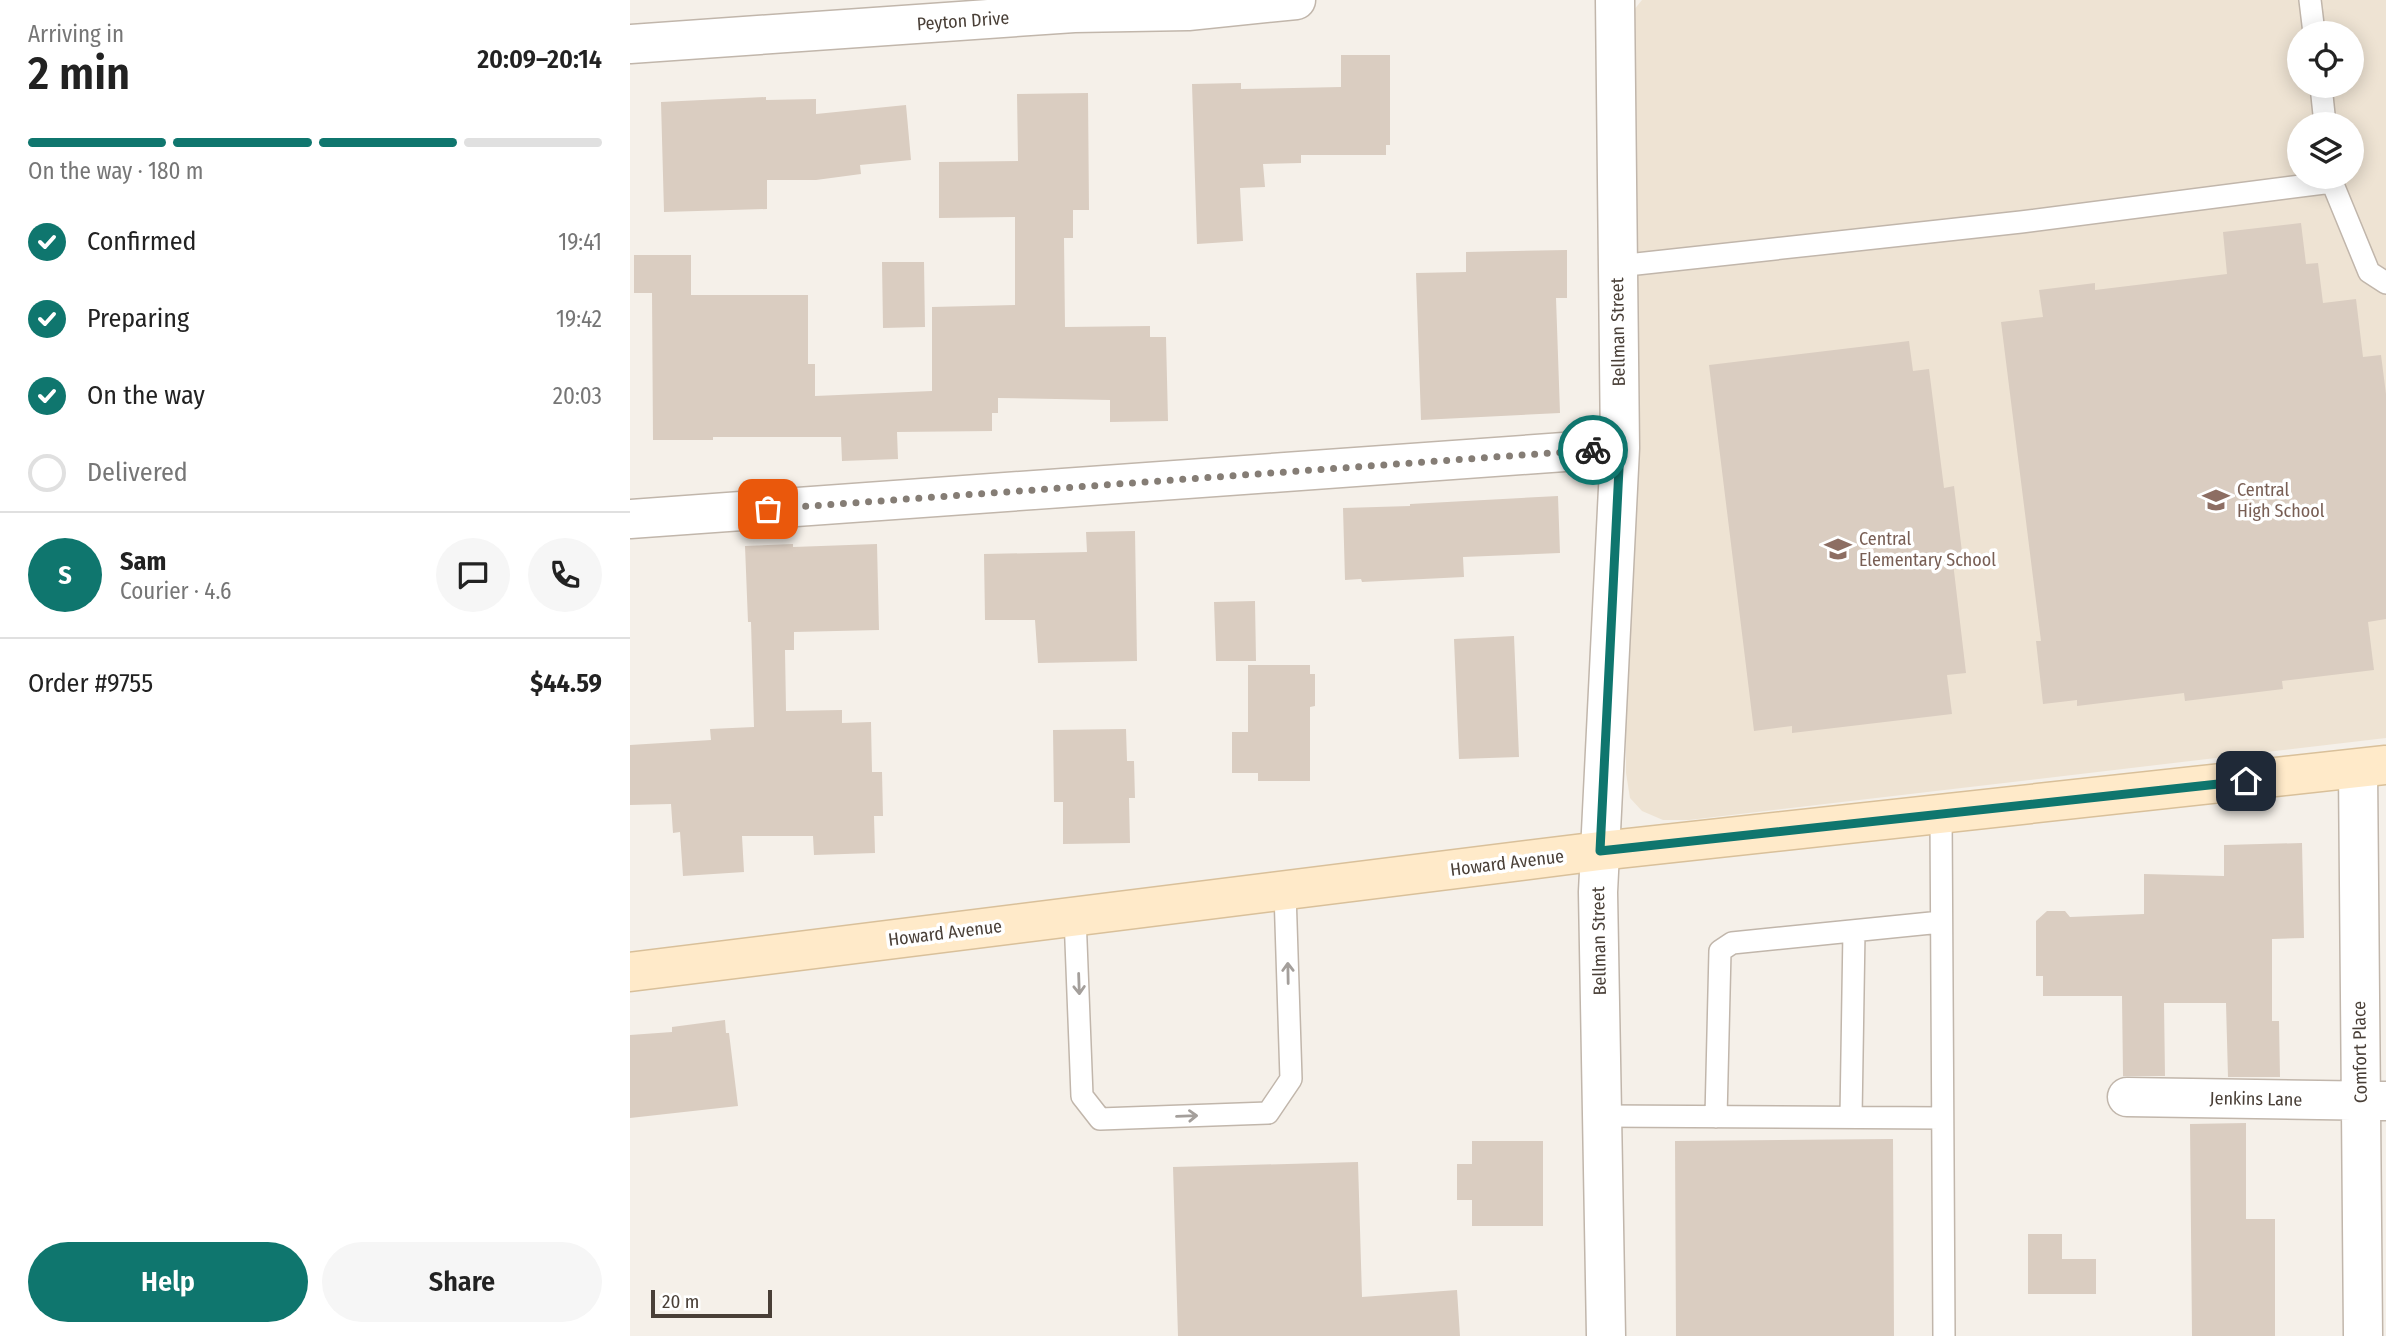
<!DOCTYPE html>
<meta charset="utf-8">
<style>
:root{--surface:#fff;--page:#f6f6f6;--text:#222;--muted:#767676;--line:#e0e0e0;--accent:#0f766e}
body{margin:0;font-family:"Fira Sans Condensed",sans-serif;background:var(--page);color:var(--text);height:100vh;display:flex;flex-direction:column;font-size:26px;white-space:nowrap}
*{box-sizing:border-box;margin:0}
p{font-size:23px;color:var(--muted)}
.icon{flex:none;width:38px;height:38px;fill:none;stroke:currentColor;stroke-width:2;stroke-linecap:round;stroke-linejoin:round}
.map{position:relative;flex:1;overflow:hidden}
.drawer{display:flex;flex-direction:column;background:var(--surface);width:630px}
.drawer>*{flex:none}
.controls{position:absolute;left:1657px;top:21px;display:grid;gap:14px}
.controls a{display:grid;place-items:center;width:77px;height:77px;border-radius:50%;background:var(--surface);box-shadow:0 4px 18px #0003;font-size:35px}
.scale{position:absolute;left:21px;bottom:18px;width:121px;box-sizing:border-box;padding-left:7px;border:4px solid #493f37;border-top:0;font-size:19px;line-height:24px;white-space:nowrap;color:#493f37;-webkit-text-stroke:5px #fff;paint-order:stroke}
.pin{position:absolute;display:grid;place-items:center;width:60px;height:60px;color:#fff;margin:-30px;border-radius:14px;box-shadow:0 4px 10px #0006}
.courier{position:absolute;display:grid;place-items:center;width:70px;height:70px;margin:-35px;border:5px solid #0f766e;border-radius:50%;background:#fff;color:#222;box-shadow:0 2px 9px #0007}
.summary em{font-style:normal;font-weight:600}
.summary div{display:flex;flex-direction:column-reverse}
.summary{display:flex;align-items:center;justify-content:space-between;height:119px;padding:0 28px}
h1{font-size:46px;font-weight:600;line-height:52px}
.bar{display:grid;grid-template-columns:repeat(4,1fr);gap:10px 7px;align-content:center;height:84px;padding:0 28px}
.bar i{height:9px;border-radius:5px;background:var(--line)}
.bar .active{background:var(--accent)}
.bar p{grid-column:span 4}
.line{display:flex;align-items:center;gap:18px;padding:0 28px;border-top:2px solid var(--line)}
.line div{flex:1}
.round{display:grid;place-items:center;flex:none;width:74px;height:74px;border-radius:37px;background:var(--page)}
ol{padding:0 28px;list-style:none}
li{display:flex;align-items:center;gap:21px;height:77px}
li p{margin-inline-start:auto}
li .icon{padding:7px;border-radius:50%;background:var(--accent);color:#fff;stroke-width:4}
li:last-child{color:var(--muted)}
li i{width:38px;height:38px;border:4px solid var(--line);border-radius:50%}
.button{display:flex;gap:14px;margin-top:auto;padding:14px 28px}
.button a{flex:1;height:80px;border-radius:42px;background:var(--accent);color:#fff;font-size:28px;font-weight:600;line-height:80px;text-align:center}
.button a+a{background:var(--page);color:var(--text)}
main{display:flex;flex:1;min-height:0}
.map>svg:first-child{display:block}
.education{fill:#eee3d3;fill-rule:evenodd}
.building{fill:#dacdc1}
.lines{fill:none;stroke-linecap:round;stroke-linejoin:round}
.service-casing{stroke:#c1b6ab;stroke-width:24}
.minor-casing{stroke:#c1b6ab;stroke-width:41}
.secondary-casing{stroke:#d9c09a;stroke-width:41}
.service{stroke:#fff;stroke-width:21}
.minor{stroke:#fff;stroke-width:38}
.secondary{stroke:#ffeac9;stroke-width:38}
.oneway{stroke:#a49f9b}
.done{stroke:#857d75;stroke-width:7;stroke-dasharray:0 12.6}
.route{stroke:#0f766e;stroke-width:9}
.labels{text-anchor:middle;stroke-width:7;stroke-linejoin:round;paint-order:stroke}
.street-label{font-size:18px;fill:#493f37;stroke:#fff}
.education-label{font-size:18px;fill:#785e54;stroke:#fff;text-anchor:start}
</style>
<main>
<section class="drawer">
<div class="summary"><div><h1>2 min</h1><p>Arriving in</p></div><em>20:09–20:14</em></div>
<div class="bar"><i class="active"></i><i class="active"></i><i class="active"></i><i></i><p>On the way · 180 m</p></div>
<ol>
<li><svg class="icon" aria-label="check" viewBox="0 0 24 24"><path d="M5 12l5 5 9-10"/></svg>Confirmed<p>19:41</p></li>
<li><svg class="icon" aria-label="check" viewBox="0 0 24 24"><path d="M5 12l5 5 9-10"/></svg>Preparing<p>19:42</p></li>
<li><svg class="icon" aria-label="check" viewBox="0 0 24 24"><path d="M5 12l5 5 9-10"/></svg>On the way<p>20:03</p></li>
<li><i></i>Delivered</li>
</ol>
<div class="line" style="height:126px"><b class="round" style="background:var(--accent);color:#fff">S</b><div><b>Sam</b><p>Courier · 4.6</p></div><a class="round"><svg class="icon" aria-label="chat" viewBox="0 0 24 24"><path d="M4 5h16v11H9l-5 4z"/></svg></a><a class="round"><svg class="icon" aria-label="phone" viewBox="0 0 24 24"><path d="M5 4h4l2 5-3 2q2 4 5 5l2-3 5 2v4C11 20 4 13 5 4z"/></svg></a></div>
<div class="line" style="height:91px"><div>Order #9755</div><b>$44.59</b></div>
<div class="button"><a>Help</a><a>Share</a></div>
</section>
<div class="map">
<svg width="1756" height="1336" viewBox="0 0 1756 1336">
<rect width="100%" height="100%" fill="#f5f0e9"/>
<!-- education -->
<path class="education" d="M 1012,0 L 1756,0 L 1756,738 L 1059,820 L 1033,820 L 1012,811 L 1000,798 L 996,773 L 997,35 L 1003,11 ZM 1670,33 L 1722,33 L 1722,86 L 1670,86 ZM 1670,124 L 1722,124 L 1722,177 L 1670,177 Z"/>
<!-- building -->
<path class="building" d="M 711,55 L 760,55 L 760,145 L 756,145 L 756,155 L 671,155 L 671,163 L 633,164 L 635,187 L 610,188 L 613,241 L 567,244 L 562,84 L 611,83 L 611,89 L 711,87 Z
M 458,93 L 459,210 L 443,210 L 443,238 L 434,238 L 435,327 L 520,326 L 520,337 L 536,337 L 538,421 L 480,422 L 480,400 L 368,398 L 368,413 L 362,413 L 362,431 L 267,432 L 268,459 L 212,461 L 211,437 L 83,437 L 83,440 L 23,440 L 22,293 L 4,293 L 4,255 L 61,255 L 61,295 L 178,295 L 178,364 L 185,364 L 185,396 L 302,391 L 302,307 L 385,305 L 385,217 L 309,218 L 309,162 L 388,161 L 387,94 Z
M 136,97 L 136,100 L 186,99 L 186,114 L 276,105 L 281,160 L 230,165 L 231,174 L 186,180 L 137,180 L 137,209 L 34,212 L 31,102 Z
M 1671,223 L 1676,264 L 1688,263 L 1693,303 L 1726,299 L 1733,357 L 1751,355 L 1756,394 L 1756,619 L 1738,622 L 1744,670 L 1652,681 L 1653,689 L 1555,701 L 1554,693 L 1447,706 L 1447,700 L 1413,704 L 1406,641 L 1411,641 L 1371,322 L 1413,317 L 1409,290 L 1465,283 L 1465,290 L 1597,274 L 1593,232 Z
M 937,250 L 937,298 L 926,298 L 930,413 L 791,420 L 786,273 L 836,272 L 836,252 Z
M 252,262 L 294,262 L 295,327 L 253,328 Z
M 1279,341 L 1283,371 L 1299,369 L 1314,488 L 1324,486 L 1332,552 L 1322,554 L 1336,673 L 1317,675 L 1322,714 L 1162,733 L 1162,726 L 1124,731 L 1079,365 Z
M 928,496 L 930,553 L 833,557 L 834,577 L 732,582 L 731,579 L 715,580 L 713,508 L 780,506 L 780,504 Z
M 505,531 L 507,661 L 408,663 L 405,620 L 355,620 L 354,554 L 457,552 L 456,532 Z
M 163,544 L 163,547 L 247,544 L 249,630 L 164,632 L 164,650 L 155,650 L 156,711 L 212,710 L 212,723 L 241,722 L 242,772 L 252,772 L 253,816 L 244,816 L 245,853 L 184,855 L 183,836 L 112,836 L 114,872 L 53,876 L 50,832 L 43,833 L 41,804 L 0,805 L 0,745 L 81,740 L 80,729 L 124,727 L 121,622 L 118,622 L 115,546 Z
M 625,601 L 626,661 L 586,661 L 584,602 Z
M 884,636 L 889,757 L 829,759 L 824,639 Z
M 618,665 L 680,665 L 680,674 L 685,674 L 685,706 L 680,707 L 680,781 L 628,781 L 628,773 L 602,773 L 602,732 L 618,732 Z
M 496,729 L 497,761 L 504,761 L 505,798 L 499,798 L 500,843 L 433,844 L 433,802 L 424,802 L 423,730 Z
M 1672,843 L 1674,938 L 1642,939 L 1642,1021 L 1649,1021 L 1650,1077 L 1598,1077 L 1596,1003 L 1534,1003 L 1535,1076 L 1493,1076 L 1492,996 L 1413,996 L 1413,976 L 1406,976 L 1406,921 L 1417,911 L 1435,911 L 1440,917 L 1514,914 L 1514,874 L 1594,876 L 1594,845 Z
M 95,1020 L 96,1033 L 99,1033 L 108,1106 L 0,1118 L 0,1035 L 42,1032 L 42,1027 Z
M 1616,1123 L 1616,1219 L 1645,1219 L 1645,1336 L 1562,1336 L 1560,1124 Z
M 1263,1139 L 1264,1336 L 1046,1336 L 1045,1141 Z
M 842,1141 L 913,1141 L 913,1226 L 842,1226 L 842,1200 L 827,1200 L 827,1164 L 842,1164 Z
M 728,1162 L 732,1297 L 827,1290 L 830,1336 L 548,1336 L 543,1167 Z
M 1398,1234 L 1432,1234 L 1432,1259 L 1466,1259 L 1466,1294 L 1398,1294 Z"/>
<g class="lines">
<defs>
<path id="service" d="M 1680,0 L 1684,33
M 1691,86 L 1695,124
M 1702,182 L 1739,272 L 1756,283
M 988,266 L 1391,222 L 1702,182 L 1702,177
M 1311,814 L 1314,1336
M 445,916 L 452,1096 L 470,1119 L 638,1113 L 661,1079 L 655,892
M 972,1116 L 1312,1118
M 1086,1117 L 1090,951 L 1102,943 L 1311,922
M 1221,1117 L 1224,931"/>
<path id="minor" d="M 0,44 L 444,13 L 558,11 L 666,0
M 0,519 L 990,448
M 1728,769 L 1733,1336
M 1497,1097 L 1754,1101
M 976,1336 L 968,892 L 990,448 L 985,0"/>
<path id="secondary" d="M 0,972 L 970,851 L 1756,765"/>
</defs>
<!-- service casing -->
<use href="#service" class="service-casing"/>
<!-- minor casing -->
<use href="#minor" class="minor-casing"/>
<!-- secondary casing -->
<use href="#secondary" class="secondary-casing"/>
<!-- service -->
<use href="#service" class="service"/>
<!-- minor -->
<use href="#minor" class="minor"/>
<!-- secondary -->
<use href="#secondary" class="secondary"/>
</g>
<!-- one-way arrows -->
<defs><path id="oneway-shaft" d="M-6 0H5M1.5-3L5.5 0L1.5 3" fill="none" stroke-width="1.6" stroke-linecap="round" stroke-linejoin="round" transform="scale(1.75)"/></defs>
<g class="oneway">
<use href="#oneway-shaft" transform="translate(658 973) rotate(-91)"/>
<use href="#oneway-shaft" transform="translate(449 984) rotate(88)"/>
<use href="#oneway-shaft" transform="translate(557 1116) rotate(-2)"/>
</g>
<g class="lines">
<!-- done -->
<path class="done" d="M 138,509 L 963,450"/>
<!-- route -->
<path class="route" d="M 963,450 L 990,448 L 970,851 L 1616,781"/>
</g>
<!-- icons -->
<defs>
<symbol id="school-bare" viewBox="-9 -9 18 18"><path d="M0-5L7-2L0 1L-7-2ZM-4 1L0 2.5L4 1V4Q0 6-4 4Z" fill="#8d6e63" stroke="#fff" stroke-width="2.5" paint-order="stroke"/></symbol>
</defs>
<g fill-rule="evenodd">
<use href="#school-bare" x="1567" y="481" width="38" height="38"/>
<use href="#school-bare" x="1189" y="530" width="38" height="38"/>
</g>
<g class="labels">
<!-- street labels -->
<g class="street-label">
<text transform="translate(333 21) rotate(-4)" y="6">Peyton Drive</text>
<text transform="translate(988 332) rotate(-91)" y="6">Bellman Street</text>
<text transform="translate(877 863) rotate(-7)" y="6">Howard Avenue</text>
<text transform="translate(315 933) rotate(-7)" y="6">Howard Avenue</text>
<text transform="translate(969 941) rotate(-91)" y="6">Bellman Street</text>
<text transform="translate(1730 1052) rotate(-91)" y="6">Comfort Place</text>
<text transform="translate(1626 1099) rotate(1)" y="6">Jenkins Lane</text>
</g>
<!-- education labels -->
<g class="education-label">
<text x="1607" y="496">Central<tspan x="1607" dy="21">High School</tspan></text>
<text x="1229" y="545">Central<tspan x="1229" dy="21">Elementary School</tspan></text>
</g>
</g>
</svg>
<div class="controls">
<a><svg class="icon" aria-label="locate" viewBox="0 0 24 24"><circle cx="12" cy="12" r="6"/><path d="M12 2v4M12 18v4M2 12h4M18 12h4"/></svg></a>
<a><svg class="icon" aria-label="layers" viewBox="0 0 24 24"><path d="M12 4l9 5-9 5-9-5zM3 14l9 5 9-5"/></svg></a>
</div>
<div class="scale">20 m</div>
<div class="pin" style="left:138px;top:509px;background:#ea580c"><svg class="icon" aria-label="bag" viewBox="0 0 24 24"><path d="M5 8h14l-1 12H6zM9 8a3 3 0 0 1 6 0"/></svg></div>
<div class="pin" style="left:1616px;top:781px;background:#1f2937"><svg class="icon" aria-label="home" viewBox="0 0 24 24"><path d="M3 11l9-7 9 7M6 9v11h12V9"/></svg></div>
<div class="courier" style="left:963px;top:450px"><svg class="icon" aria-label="bike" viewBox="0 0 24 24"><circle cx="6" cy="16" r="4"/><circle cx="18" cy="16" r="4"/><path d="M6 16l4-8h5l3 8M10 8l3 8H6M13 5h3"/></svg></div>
</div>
</main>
